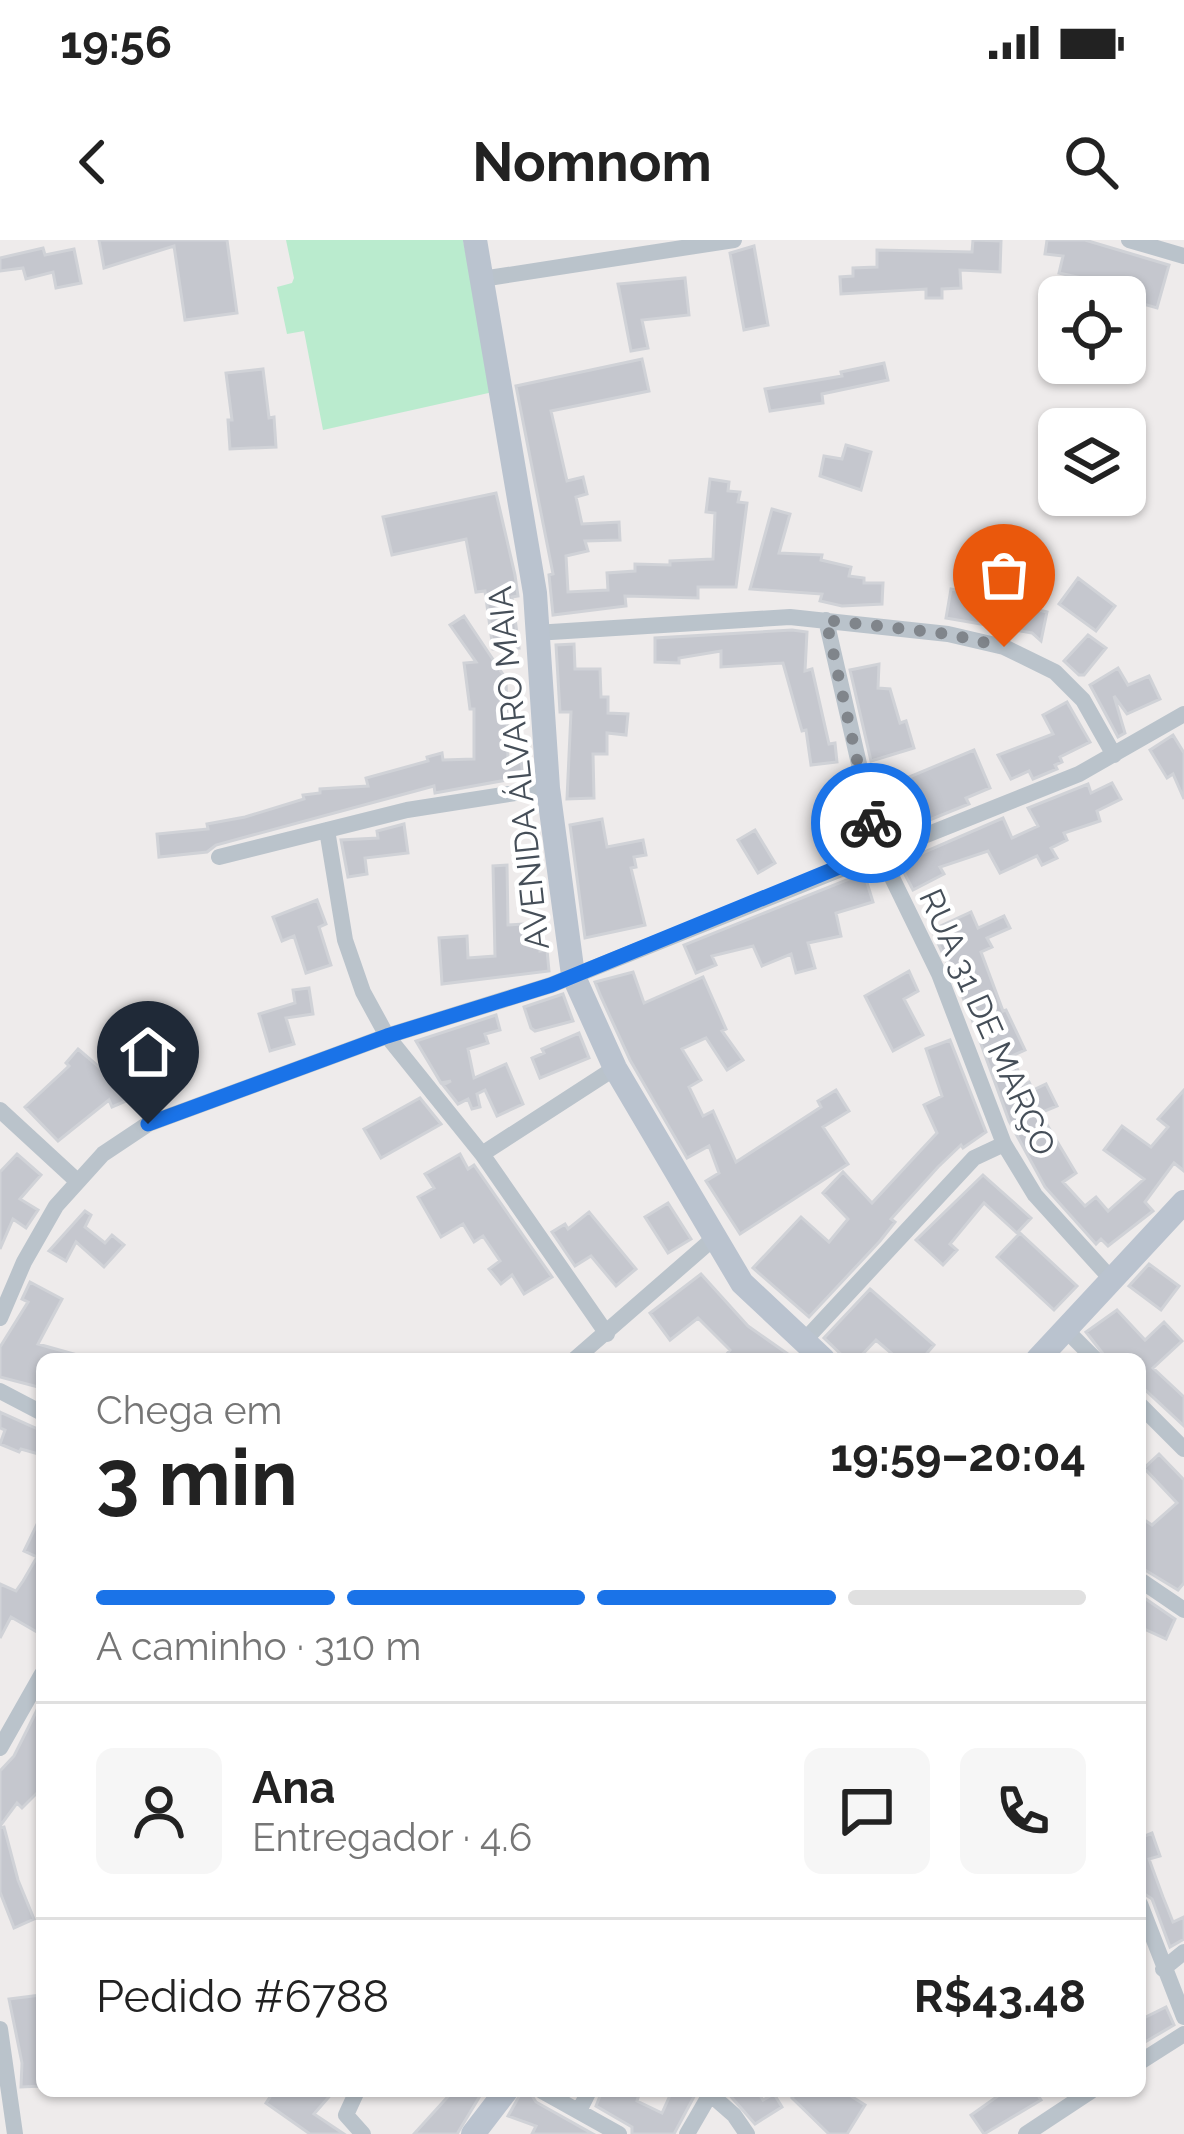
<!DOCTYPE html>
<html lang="pt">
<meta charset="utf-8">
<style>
:root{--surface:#fff;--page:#f6f6f6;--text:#222;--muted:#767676;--line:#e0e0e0;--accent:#1a73e8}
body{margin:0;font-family:Raleway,sans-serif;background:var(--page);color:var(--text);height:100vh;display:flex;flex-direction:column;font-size:45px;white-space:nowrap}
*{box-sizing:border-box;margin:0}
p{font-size:39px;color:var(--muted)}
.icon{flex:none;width:66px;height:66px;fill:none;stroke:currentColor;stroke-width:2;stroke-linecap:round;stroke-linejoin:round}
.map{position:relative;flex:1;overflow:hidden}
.drawer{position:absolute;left:36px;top:1113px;width:1110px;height:744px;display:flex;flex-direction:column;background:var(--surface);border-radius:18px;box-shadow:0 3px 9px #0004}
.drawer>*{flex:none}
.fabs{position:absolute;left:1038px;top:36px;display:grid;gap:24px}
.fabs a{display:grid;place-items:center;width:108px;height:108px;border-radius:18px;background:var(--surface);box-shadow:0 3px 9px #0004;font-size:60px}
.pin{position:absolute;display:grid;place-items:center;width:102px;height:102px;color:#fff;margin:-123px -51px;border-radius:50% 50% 50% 0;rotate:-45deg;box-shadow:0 0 12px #0007}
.pin .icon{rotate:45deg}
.courier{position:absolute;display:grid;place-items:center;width:120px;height:120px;margin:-60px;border:9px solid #1a73e8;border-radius:50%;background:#fff;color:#222;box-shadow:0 3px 15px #0007}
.summary em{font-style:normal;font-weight:700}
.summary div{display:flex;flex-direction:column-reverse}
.summary{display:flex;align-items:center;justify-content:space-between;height:204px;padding:0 60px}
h1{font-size:78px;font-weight:700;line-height:90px}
.bar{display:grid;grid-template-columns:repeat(4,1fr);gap:18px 12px;align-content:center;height:144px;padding:0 60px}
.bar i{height:15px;border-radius:9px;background:var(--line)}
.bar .active{background:var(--accent)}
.bar p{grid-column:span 4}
.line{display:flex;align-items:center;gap:30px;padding:0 60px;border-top:3px solid var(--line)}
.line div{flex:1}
.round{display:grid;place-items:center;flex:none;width:126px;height:126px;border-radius:18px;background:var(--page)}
.status{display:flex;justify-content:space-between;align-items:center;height:84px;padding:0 60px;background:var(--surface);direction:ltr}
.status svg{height:33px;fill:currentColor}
header{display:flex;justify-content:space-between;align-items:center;height:156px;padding:0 60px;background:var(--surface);font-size:54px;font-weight:700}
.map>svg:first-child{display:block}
.green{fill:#baebce}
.building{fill:#c5c7ce;stroke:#d0d2d7;stroke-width:3}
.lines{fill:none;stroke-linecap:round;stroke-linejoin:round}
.street{stroke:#bac3cb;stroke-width:16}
.secondary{stroke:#bac3cf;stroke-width:24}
.done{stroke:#80858b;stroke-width:12;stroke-dasharray:0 21.6}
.route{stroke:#1a73e8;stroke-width:15}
.labels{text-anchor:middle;stroke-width:9;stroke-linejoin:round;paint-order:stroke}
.street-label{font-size:33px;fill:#454e58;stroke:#fff}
</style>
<div class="status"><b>19:56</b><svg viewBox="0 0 49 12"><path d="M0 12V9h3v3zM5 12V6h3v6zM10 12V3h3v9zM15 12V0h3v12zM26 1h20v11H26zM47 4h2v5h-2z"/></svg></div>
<header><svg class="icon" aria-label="back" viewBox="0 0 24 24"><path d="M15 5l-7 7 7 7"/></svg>Nomnom<svg class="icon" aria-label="search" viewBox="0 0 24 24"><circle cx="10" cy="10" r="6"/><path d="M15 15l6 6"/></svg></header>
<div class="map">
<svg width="1184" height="1894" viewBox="0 0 1184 1894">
<rect width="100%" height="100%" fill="#eeebeb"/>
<!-- green -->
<path class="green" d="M 286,0 L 463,0 L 493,152 L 323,190 L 304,91 L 287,94 L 277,47 L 292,43 L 294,38 Z"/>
<!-- building -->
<path class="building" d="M 99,0 L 227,0 L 237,73 L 185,80 L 174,6 L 104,28 Z
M 973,0 L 1001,1 L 1000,32 L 960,30 L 961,48 L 942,49 L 942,58 L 926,58 L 926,49 L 841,54 L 840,37 L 853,36 L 853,28 L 877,27 L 877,10 L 972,12 Z
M 1047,0 L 1085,0 L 1169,25 L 1157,68 L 1115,56 L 1117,46 L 1059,33 L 1063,16 L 1045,14 Z
M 754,6 L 768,85 L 744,90 L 730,13 Z
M 43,8 L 45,15 L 74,9 L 81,43 L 56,48 L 53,32 L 26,39 L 23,28 L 0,31 L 0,18 Z
M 685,38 L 689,75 L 642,80 L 648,108 L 631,111 L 618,44 Z
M 642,119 L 649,151 L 551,171 L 567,241 L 583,237 L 587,254 L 576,257 L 582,284 L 619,282 L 620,300 L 585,301 L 588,311 L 566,316 L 568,352 L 608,350 L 607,333 L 635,331 L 635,324 L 670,325 L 670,321 L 713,319 L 715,273 L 706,272 L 710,239 L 729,242 L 728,251 L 740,252 L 738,262 L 747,263 L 736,347 L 698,347 L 698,358 L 625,356 L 626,366 L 553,375 L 549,335 L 553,334 L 516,146 Z
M 884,123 L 888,140 L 822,154 L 823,163 L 770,171 L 765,149 L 842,136 L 841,132 Z
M 263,129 L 269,178 L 274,177 L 276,207 L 230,209 L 228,180 L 232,180 L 226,133 Z
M 846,205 L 871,212 L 861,250 L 820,236 L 824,216 L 842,219 Z
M 496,253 L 515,335 L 518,356 L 512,357 L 519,408 L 493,409 L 485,351 L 476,352 L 466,299 L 392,315 L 383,277 Z
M 772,269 L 790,274 L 779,313 L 822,315 L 821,320 L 851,327 L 849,336 L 864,338 L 864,343 L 883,343 L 882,364 L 842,366 L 820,361 L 822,354 L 750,349 Z
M 1078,338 L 1115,366 L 1096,391 L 1059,364 Z
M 980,347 L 1008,350 L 1007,363 L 1047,372 L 1041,401 L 1032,393 L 946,378 L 951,349 L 979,354 Z
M 464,376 L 506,439 L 508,521 L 521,519 L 523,537 L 435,553 L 434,546 L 216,605 L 207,612 L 159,617 L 157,594 L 208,589 L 207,584 L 245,577 L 304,559 L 303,555 L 320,553 L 320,549 L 368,546 L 366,538 L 428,521 L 427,517 L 442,513 L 443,520 L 474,519 L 474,469 L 470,469 L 464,423 L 476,422 L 450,385 Z
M 792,390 L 807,392 L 805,431 L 812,429 L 829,504 L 835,503 L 837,522 L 811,525 L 806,490 L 802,491 L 783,423 L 721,427 L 721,411 L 679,418 L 679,423 L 655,422 L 655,398 Z
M 1088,395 L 1106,408 L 1084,435 L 1079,435 L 1064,421 Z
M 574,404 L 575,429 L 600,429 L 601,457 L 608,457 L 608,473 L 628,474 L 626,495 L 607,493 L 607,514 L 593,514 L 594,558 L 567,559 L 571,472 L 560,472 L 556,405 Z
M 879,424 L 878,448 L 890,449 L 900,483 L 906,481 L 914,508 L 871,521 L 850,430 Z
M 1118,428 L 1128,445 L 1149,436 L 1160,459 L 1127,474 L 1114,456 L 1125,493 L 1118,497 L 1090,445 Z
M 1067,462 L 1090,502 L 1060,517 L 1062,522 L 1055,525 L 1057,529 L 1033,539 L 1029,531 L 1011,539 L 998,515 L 1053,494 L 1043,475 Z
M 1173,495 L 1184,513 L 1184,559 L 1173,534 L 1167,538 L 1150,510 Z
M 974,510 L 990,548 L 966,558 L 969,564 L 927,581 L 909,537 Z
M 1112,543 L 1121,559 L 1097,571 L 1100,581 L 1064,593 L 1067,600 L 1051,608 L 1057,618 L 1042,625 L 1037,616 L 1000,633 L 988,611 L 940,627 L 944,634 L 913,650 L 899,623 L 1003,578 L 1012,598 L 1038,586 L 1028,568 L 1088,544 L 1091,553 Z
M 844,561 L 852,590 L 829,597 L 820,569 Z
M 602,579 L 607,607 L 643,600 L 646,615 L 634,617 L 636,627 L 631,628 L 645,685 L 585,698 L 570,585 Z
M 404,584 L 408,613 L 365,618 L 367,634 L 348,637 L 341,600 L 378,598 L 377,591 Z
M 755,590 L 775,623 L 758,633 L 738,600 Z
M 507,625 L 508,685 L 539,683 L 540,711 L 547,710 L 549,731 L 442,744 L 439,698 L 467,696 L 468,718 L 495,716 L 493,626 Z
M 864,633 L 873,662 L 836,673 L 841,696 L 808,703 L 815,728 L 796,733 L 791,714 L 762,726 L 753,706 L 712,716 L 716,725 L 696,733 L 684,705 Z
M 317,660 L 326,684 L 319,687 L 331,725 L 306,733 L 294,696 L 282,701 L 273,677 Z
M 971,672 L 978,688 L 1004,676 L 1010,688 L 987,698 L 992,707 L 981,712 L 1003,771 L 1006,770 L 1025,810 L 1012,816 L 1024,845 L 1029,842 L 1033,850 L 1046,844 L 1057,866 L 1040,873 L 1076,933 L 1063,942 L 1085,966 L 1096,957 L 1108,971 L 1144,939 L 1104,910 L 1122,886 L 1151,907 L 1168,887 L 1158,879 L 1184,850 L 1184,931 L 1174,923 L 1145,962 L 1153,971 L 1108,1006 L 1101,999 L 1096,1004 L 1045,947 L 1009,881 L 969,771 L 932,690 Z
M 909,731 L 918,751 L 904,759 L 923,795 L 893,811 L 865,756 Z
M 633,732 L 644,763 L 703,737 L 726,789 L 722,791 L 743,820 L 727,830 L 706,798 L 682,809 L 701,840 L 689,847 L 703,876 L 713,871 L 736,922 L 821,867 L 818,861 L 836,850 L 849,871 L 823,887 L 848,924 L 740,994 L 706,941 L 719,933 L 709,906 L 687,918 L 630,820 L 601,757 L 595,742 Z
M 309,748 L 313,774 L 286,778 L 294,804 L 270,811 L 259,774 L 295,763 L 293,750 Z
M 563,754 L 573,781 L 535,791 L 531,788 L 524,767 Z
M 496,775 L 500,790 L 485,794 L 488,803 L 468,809 L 474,838 L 506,824 L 523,864 L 497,876 L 485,850 L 477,854 L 480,867 L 472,869 L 468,859 L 458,864 L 443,845 L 451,841 L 441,843 L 416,801 Z
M 579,793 L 589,818 L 540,838 L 532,818 L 544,813 L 542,809 Z
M 950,800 L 986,892 L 963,908 L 961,905 L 938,927 L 891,979 L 895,982 L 880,1001 L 809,1077 L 753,1028 L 801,977 L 829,1002 L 848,979 L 823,953 L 843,932 L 872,963 L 922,909 L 937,893 L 924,865 L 942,856 L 926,809 Z
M 78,809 L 119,844 L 124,842 L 133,858 L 112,867 L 109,860 L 58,901 L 25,867 L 69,826 L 66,823 Z
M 420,858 L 441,884 L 381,918 L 364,889 Z
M 17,914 L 41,935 L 20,959 L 38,970 L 26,988 L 13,979 L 0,1009 L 0,932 Z
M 460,914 L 468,929 L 474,925 L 552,1037 L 524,1054 L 512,1035 L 501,1044 L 489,1029 L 500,1021 L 483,996 L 474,1002 L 463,984 L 441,997 L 418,957 L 434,948 L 425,934 Z
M 983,935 L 1031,978 L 1017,993 L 984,963 L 950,1004 L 957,1010 L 943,1025 L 916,1000 Z
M 668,963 L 691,999 L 668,1013 L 645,977 Z
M 85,971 L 91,975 L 85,987 L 105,1003 L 112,995 L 124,1005 L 104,1027 L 76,1002 L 66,1021 L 49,1011 Z
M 589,972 L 636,1029 L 616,1046 L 591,1016 L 575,1026 L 552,992 L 565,984 L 568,989 Z
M 1020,993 L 1077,1046 L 1054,1070 L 997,1017 Z
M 1149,1024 L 1179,1046 L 1161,1070 L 1129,1046 Z
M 701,1034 L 748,1086 L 795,1119 L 723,1119 L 730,1110 L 698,1078 L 670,1100 L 650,1073 Z
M 30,1042 L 62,1059 L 38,1104 L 77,1115 L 77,1119 L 42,1119 L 42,1148 L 0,1137 L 0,1107 L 28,1062 L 22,1059 Z
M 870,1049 L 934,1105 L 922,1119 L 898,1119 L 876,1100 L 858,1119 L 846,1119 L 824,1098 Z
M 1117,1070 L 1145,1100 L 1164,1082 L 1182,1101 L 1153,1128 L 1184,1157 L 1184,1186 L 1140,1145 L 1140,1119 L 1107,1119 L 1086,1092 Z
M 0,1172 L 42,1191 L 42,1215 L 21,1209 L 19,1212 L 0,1204 L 5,1190 L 0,1188 Z
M 1159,1214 L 1184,1240 L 1184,1343 L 1178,1350 L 1140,1327 L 1140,1277 L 1152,1285 L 1177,1263 L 1144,1228 Z
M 42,1274 L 42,1395 L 11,1377 L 0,1398 L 0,1344 L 16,1351 L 23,1341 L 37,1317 L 24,1311 Z
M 1140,1355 L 1175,1379 L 1166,1399 L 1140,1387 Z
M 42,1460 L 42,1548 L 22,1568 L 17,1563 L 0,1586 L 0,1531 L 14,1516 Z
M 4,1587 L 18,1640 L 34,1679 L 14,1688 L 0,1652 L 0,1588 Z
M 1152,1593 L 1160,1616 L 1149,1619 L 1163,1657 L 1173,1682 L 1184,1677 L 1184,1699 L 1170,1707 L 1152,1659 L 1140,1651 L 1140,1598 Z
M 41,1755 L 42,1846 L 21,1847 L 22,1823 L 9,1759 Z
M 1166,1767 L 1174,1785 L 1140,1805 L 1140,1780 Z
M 274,1851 L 334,1851 L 314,1874 L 344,1894 L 310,1894 L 266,1863 Z
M 453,1851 L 483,1851 L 457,1894 L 414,1894 Z
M 522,1851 L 529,1851 L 536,1862 L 593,1894 L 532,1894 L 536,1886 L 508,1876 Z
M 602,1851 L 640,1851 L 637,1861 L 662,1873 L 672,1851 L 697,1851 L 674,1894 L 632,1894 L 632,1887 L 596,1866 Z
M 726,1851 L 757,1851 L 763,1860 L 774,1854 L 782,1867 L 755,1884 Z
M 798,1851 L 843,1851 L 865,1865 L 847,1894 L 829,1894 L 792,1858 Z
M 1005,1851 L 1035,1851 L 1041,1860 L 984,1894 L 971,1875 Z"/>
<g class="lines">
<!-- street -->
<path class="street" d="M 1129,0 L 1184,16
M 482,39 L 734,0
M 826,380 L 879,611 L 939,734 L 1004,904 L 1035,955 L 1113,1041
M 535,393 L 790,377 L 948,394 L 1004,407 L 1055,432 L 1083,460 L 1114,515
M 327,590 L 345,700 L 363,752 L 387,796 L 482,914 L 607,1094
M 219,617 L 407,570 L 548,548
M 0,870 L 76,940
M 482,914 L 615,828
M 0,1078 L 24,1022 L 56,966 L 103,914 L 148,884 L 387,796 L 551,745 L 1079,534 L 1184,474
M 1065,1089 L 1095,1119
M 803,1102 L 974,918 L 1004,904
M 575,1119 L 714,998
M 0,1151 L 42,1173
M 1140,1165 L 1184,1209
M 1140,1340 L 1184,1370
M 0,1508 L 42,1434
M 1140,1664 L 1184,1777
M 1163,1729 L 1184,1712
M 0,1789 L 15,1894
M 1140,1822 L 1184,1794
M 357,1851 L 346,1875 L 363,1894
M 542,1851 L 619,1894
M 710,1854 L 734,1875 L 747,1894
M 579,1871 L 589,1851
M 687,1894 L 712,1851
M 1026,1894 L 1091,1851"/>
<!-- secondary -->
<path class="secondary" d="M 475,0 L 535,353 L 548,548 L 573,735 L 615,828 L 742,1043 L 823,1119
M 1038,1119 L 1184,962
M 473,1894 L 506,1851"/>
</g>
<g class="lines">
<!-- done -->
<path class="done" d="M 871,583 L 826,380 L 948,394 L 1004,407"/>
<!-- route -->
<path class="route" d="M 148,884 L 387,796 L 551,745 L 878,611 L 871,583"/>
</g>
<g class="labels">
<!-- street labels -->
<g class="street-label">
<text transform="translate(518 528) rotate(-96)" y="12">AVENIDA ÁLVARO MAIA</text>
<text transform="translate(988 782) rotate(66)" y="12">RUA 31 DE MARÇO</text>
</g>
</g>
</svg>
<div class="fabs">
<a><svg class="icon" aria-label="locate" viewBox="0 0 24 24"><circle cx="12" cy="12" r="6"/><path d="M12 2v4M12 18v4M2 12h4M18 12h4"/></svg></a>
<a><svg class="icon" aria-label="layers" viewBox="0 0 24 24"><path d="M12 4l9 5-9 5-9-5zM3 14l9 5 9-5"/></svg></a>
</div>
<div class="pin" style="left:1004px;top:407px;background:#ea580c"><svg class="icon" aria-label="bag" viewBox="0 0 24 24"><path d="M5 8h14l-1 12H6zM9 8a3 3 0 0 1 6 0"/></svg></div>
<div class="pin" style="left:148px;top:884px;background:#1f2937"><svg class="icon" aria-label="home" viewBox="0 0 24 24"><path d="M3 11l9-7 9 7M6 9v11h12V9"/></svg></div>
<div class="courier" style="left:871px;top:583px"><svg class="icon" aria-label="bike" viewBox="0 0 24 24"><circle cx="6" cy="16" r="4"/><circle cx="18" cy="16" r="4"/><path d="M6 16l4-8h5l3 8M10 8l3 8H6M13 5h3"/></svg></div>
<section class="drawer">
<div class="summary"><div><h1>3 min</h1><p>Chega em</p></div><em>19:59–20:04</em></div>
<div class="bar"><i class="active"></i><i class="active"></i><i class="active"></i><i></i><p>A caminho · 310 m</p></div>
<div class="line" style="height:216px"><a class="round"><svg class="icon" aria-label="person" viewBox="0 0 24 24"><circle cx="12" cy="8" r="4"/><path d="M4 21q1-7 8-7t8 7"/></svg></a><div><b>Ana</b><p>Entregador · 4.6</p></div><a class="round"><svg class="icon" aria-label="chat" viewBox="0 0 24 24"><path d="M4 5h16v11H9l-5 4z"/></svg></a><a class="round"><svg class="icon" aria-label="phone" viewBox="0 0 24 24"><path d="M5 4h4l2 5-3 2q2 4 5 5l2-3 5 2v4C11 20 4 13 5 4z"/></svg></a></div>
<div class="line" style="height:156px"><div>Pedido #6788</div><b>R$43.48</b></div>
</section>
</div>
